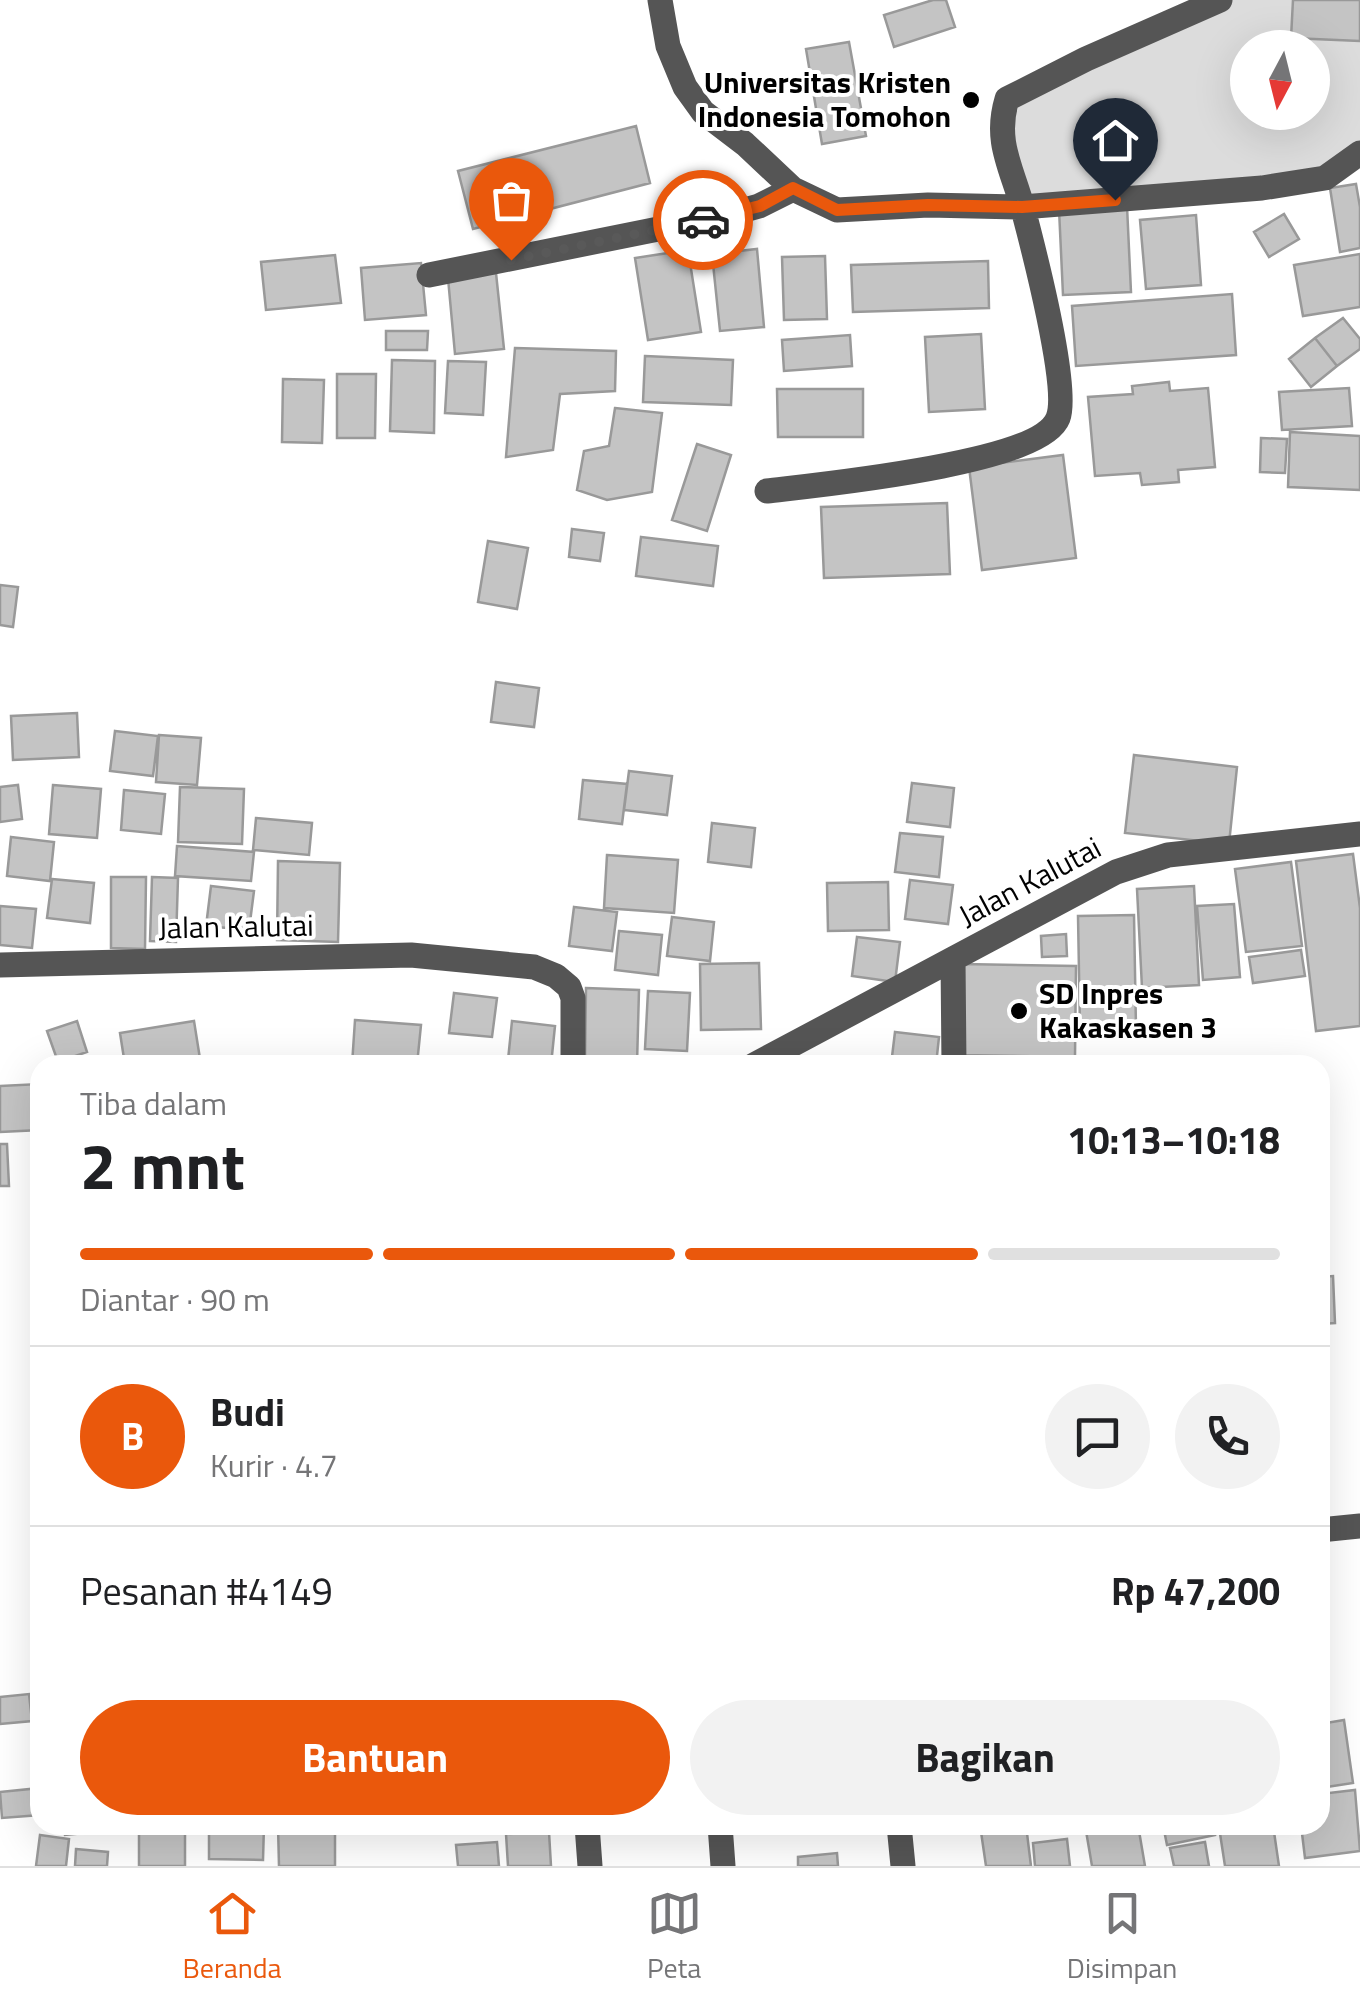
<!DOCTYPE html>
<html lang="id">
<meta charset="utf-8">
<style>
:root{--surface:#fff;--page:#f2f2f2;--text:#202124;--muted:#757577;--line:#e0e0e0;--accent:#ea580c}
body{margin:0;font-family:"Titillium Web",sans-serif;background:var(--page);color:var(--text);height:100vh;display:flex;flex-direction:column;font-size:38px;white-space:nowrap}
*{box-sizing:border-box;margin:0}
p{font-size:32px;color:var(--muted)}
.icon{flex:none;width:55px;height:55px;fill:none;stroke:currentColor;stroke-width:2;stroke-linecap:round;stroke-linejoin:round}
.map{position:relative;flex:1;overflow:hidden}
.side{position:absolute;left:30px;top:1055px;width:1300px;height:780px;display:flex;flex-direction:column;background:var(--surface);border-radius:30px;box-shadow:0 10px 40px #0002}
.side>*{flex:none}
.needle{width:65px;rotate:187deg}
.tools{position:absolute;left:1230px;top:30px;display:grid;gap:20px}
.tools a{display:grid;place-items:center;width:100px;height:100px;border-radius:50%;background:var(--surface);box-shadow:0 10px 40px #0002;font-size:50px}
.pin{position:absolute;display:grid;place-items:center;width:85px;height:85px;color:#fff;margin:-102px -42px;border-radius:50% 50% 50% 0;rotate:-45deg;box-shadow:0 0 10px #0007}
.pin .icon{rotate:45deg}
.courier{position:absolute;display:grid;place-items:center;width:100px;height:100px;margin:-50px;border:8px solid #ea580c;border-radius:50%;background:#fff;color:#222;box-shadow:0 2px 12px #0007}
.summary em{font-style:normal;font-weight:700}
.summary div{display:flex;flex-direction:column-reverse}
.summary{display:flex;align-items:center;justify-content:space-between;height:170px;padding:0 50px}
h1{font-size:65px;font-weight:700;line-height:75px}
.bar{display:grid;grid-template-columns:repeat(4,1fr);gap:15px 10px;align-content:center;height:120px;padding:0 50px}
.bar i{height:12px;border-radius:8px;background:var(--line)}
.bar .active{background:var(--accent)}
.bar p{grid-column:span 4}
.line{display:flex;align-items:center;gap:25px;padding:0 50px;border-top:2px solid var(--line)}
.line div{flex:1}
.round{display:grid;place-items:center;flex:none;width:105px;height:105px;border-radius:52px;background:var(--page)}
.action{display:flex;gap:20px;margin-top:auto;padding:20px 50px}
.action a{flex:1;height:115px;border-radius:60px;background:var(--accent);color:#fff;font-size:40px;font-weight:700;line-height:115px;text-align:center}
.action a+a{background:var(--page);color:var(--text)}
.menu{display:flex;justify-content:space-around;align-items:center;height:140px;border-top:2px solid var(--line);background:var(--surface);font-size:28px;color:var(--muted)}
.menu a{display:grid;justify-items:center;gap:5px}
.menu .active{color:var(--accent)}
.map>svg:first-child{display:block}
.green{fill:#dcdcdc;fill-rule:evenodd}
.building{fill:#c4c4c4;stroke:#999;stroke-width:2.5}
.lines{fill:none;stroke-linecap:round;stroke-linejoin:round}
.minor{stroke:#555;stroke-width:25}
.done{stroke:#595959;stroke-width:10;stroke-dasharray:0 18}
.route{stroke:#ea580c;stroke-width:12}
.poi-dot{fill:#000;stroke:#fff;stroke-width:4}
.labels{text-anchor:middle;stroke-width:8;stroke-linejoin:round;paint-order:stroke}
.poi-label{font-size:30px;font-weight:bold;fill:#000;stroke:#fff;text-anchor:end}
.street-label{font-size:30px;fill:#000;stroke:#fff}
</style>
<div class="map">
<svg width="1360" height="1866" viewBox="0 0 1360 1866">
<rect width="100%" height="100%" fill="#fff"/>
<!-- green -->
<path class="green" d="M 1220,0 L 1360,0 L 1360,153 L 1325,178 L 1022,207 L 1007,99 ZM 1248,48 L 1312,48 L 1312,112 L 1248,112 Z"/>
<!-- building -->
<path class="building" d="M 933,0 L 946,0 L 955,27 L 894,47 L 884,15 Z
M 1293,0 L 1360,0 L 1360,41 L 1291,38 Z
M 849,42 L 866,136 L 822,144 L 806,49 Z
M 636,126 L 650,183 L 473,229 L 458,171 Z
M 1356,184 L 1360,207 L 1360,248 L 1340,252 L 1330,188 Z
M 1127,206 L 1131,292 L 1063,295 L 1059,209 Z
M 1284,214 L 1299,239 L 1269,257 L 1254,232 Z
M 1196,215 L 1201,285 L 1146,289 L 1140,220 Z
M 757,249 L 764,327 L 720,331 L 712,254 Z
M 688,250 L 701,332 L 648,340 L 635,258 Z
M 1360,254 L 1360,307 L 1303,316 L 1294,265 Z
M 335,255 L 341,303 L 266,310 L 261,262 Z
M 825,256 L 827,319 L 784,320 L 782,257 Z
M 988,261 L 989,308 L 853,312 L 851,265 Z
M 421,263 L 426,315 L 365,320 L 361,268 Z
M 496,273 L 504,349 L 455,354 L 448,278 Z
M 1232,294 L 1236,355 L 1076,366 L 1072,306 Z
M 1343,318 L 1360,339 L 1360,349 L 1337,366 L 1315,338 Z
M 386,331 L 428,331 L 427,350 L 386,350 Z
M 981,334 L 985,409 L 929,412 L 925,337 Z
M 850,335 L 852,366 L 784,371 L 782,340 Z
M 1315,338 L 1337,366 L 1311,387 L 1289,359 Z
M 515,348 L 616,351 L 615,391 L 560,394 L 553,450 L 506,457 Z
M 645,356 L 733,360 L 731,405 L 643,402 Z
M 392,360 L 435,361 L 434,433 L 390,431 Z
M 448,361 L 486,362 L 483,415 L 445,413 Z
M 337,374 L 376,374 L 375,438 L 337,438 Z
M 283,379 L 324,380 L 322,443 L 282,442 Z
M 1169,382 L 1170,391 L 1208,388 L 1215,467 L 1178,470 L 1179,482 L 1142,485 L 1140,473 L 1095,476 L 1088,397 L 1133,394 L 1132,386 Z
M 1349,388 L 1352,426 L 1282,430 L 1279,392 Z
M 777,389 L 863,389 L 863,437 L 778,437 Z
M 615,408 L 662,413 L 652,492 L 607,500 L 577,490 L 584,451 L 609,446 Z
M 1290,432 L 1360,436 L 1360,490 L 1288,487 Z
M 1261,438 L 1287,439 L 1285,473 L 1260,472 Z
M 697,444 L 731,455 L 707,531 L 672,520 Z
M 1063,455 L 1076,558 L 982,570 L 969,467 Z
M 947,503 L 950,574 L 824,578 L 821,507 Z
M 572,529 L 604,533 L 600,561 L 569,557 Z
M 641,537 L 718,546 L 713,586 L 636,576 Z
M 488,541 L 528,548 L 517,609 L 478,602 Z
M 0,585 L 18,587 L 13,627 L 0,625 Z
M 496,682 L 539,688 L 534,727 L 491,722 Z
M 77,713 L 79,757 L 13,760 L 11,716 Z
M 115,731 L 158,736 L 153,776 L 110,771 Z
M 159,735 L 201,738 L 197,785 L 156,782 Z
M 1134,755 L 1237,767 L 1229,844 L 1125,833 Z
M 629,771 L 672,776 L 667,815 L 624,810 Z
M 583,780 L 627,784 L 622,824 L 579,819 Z
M 912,783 L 954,788 L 950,827 L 907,822 Z
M 18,785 L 22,819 L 0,822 L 0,787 Z
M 53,785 L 101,789 L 97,838 L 49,834 Z
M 180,787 L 244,789 L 242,844 L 178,842 Z
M 124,790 L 165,794 L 161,834 L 121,830 Z
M 256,818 L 312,823 L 309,855 L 253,850 Z
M 712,823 L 755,828 L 751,867 L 708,862 Z
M 900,833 L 943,837 L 939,877 L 895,872 Z
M 11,837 L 54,842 L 50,881 L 7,876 Z
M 177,846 L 254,852 L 251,881 L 175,876 Z
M 1353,854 L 1360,908 L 1360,1026 L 1316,1031 L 1296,861 Z
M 607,855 L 678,860 L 674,913 L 604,908 Z
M 278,861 L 340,863 L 338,942 L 277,940 Z
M 1291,862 L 1302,946 L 1246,952 L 1235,869 Z
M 111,877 L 146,877 L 145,949 L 111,948 Z
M 152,877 L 178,878 L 176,942 L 150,941 Z
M 52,879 L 94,883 L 90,923 L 47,918 Z
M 910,880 L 953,885 L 948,924 L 905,919 Z
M 888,882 L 889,930 L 828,931 L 827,883 Z
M 211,886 L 254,891 L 249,930 L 206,926 Z
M 1194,886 L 1199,985 L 1142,988 L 1137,889 Z
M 1234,904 L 1240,977 L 1203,980 L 1197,906 Z
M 0,906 L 36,909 L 32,948 L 0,945 Z
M 574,907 L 617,912 L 612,951 L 569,946 Z
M 1134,915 L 1136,1028 L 1080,1029 L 1078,916 Z
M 672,917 L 714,922 L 710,961 L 667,956 Z
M 619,931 L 662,935 L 658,975 L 615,970 Z
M 1066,934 L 1067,956 L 1042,957 L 1041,936 Z
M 857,937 L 900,942 L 895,982 L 852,976 Z
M 1301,950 L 1305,976 L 1253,983 L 1249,957 Z
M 759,963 L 761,1029 L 701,1030 L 700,964 Z
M 962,964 L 1076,966 L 1075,1057 L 961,1055 Z
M 586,988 L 639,990 L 637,1064 L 585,1063 Z
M 648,991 L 690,993 L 687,1051 L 645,1049 Z
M 454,993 L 497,998 L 492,1037 L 449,1033 Z
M 355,1020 L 421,1025 L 417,1065 L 352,1065 Z
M 77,1021 L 87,1052 L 58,1062 L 47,1031 Z
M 194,1021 L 201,1065 L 125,1065 L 120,1033 Z
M 512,1021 L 555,1026 L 551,1065 L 508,1060 Z
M 895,1032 L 939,1037 L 936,1065 L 891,1065 Z
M 40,1084 L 40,1130 L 0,1132 L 0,1086 Z
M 0,1144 L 7,1144 L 9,1186 L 0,1186 Z
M 1333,1276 L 1335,1323 L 1320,1324 L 1320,1277 Z
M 29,1694 L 32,1721 L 0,1724 L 0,1697 Z
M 1344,1720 L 1353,1783 L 1320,1788 L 1320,1724 Z
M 40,1788 L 40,1815 L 2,1818 L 0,1792 Z
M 1355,1790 L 1360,1851 L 1305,1858 L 1301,1825 L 1320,1825 L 1320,1794 Z
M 64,1825 L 105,1825 L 105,1831 L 65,1835 Z
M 139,1825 L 185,1825 L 185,1866 L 139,1866 Z
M 209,1825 L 264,1825 L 263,1860 L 209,1859 Z
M 278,1825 L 335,1825 L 335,1866 L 279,1866 Z
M 980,1825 L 1026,1825 L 1031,1866 L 986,1866 Z
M 1085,1825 L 1138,1825 L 1145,1866 L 1092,1866 Z
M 1163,1825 L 1213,1825 L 1215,1835 L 1167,1845 Z
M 1236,1825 L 1273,1825 L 1279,1866 L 1225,1866 L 1219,1827 Z
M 549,1832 L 551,1866 L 508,1866 L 506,1834 Z
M 40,1835 L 69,1839 L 66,1866 L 36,1866 Z
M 1067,1839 L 1070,1866 L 1035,1866 L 1033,1843 Z
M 497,1842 L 499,1866 L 458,1866 L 456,1845 Z
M 1205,1842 L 1209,1866 L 1174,1866 L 1170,1848 Z
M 76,1849 L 108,1852 L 107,1866 L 75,1866 Z
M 837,1853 L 838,1866 L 798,1866 L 798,1857 Z"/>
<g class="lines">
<!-- minor -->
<path class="minor" d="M 660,0 L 668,46 L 685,87 L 703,112 L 745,144 L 793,189 L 837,210 L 928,205 L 1022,207 L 1262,188 L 1325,178 L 1360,153
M 429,275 L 723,216 L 759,206 L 793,189
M 767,491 C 816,485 1040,464 1058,418 C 1070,388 1033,247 1023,209 C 1012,168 994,142 1007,99 L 1086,59 L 1220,0
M 953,960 L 954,1065
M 0,965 L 411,955 L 534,967 L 556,976 L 569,987 L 573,998 L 573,1065
M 754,1065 L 1116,872 L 1168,855 L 1360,834
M 1320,1530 L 1360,1526
M 587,1825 L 590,1866
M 720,1825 L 723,1866
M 899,1825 L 903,1866"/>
</g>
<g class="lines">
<!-- done -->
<path class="done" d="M 511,260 L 703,220"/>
<!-- route -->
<path class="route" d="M 703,220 L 760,206 L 793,188 L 837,210 L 928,205 L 1022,207 L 1115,200"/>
</g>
<!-- markers -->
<g class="poi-dot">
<circle cx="971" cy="100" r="10"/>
<circle cx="1019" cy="1011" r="10"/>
</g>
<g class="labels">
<!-- poi labels -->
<g class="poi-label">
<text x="951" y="93">Universitas Kristen<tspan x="951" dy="34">Indonesia Tomohon</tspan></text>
<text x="1039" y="1004" text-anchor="start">SD Inpres<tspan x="1039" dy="34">Kakaskasen 3</tspan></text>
</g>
<!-- street labels -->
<g class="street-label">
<text transform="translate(1030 882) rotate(-28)" y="10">Jalan Kalutai</text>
<text transform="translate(236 927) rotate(-1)" y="10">Jalan Kalutai</text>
</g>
</g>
</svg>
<div class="tools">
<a><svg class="needle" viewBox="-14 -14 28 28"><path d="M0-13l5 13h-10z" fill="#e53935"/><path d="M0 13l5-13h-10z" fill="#757577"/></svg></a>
</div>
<div class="pin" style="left:511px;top:260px;background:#ea580c"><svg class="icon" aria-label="bag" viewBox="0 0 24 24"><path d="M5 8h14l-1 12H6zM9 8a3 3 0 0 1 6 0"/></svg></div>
<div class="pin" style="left:1115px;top:200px;background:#1f2937"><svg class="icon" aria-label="home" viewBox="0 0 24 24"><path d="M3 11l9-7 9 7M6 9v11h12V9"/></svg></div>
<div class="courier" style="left:703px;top:220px"><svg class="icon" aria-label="car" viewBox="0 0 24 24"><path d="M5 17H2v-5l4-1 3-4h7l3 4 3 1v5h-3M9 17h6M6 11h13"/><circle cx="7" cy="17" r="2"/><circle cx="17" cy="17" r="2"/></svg></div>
<section class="side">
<div class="summary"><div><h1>2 mnt</h1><p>Tiba dalam</p></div><em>10:13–10:18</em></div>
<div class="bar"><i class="active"></i><i class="active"></i><i class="active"></i><i></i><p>Diantar · 90 m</p></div>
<div class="line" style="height:180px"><b class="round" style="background:var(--accent);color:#fff">B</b><div><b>Budi</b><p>Kurir · 4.7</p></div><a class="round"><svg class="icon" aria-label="chat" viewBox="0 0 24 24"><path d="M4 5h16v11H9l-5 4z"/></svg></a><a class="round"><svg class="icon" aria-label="phone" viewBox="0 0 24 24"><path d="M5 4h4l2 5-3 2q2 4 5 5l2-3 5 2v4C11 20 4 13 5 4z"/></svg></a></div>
<div class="line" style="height:130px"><div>Pesanan #4149</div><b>Rp 47,200</b></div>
<div class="action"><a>Bantuan</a><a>Bagikan</a></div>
</section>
</div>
<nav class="menu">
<a class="active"><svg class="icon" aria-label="home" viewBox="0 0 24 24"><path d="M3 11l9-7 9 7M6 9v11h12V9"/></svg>Beranda</a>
<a><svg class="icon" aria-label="map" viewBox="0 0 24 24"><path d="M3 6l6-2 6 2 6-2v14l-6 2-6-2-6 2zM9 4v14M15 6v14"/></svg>Peta</a>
<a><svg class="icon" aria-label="saved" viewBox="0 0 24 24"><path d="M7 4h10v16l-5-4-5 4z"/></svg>Disimpan</a>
</nav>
